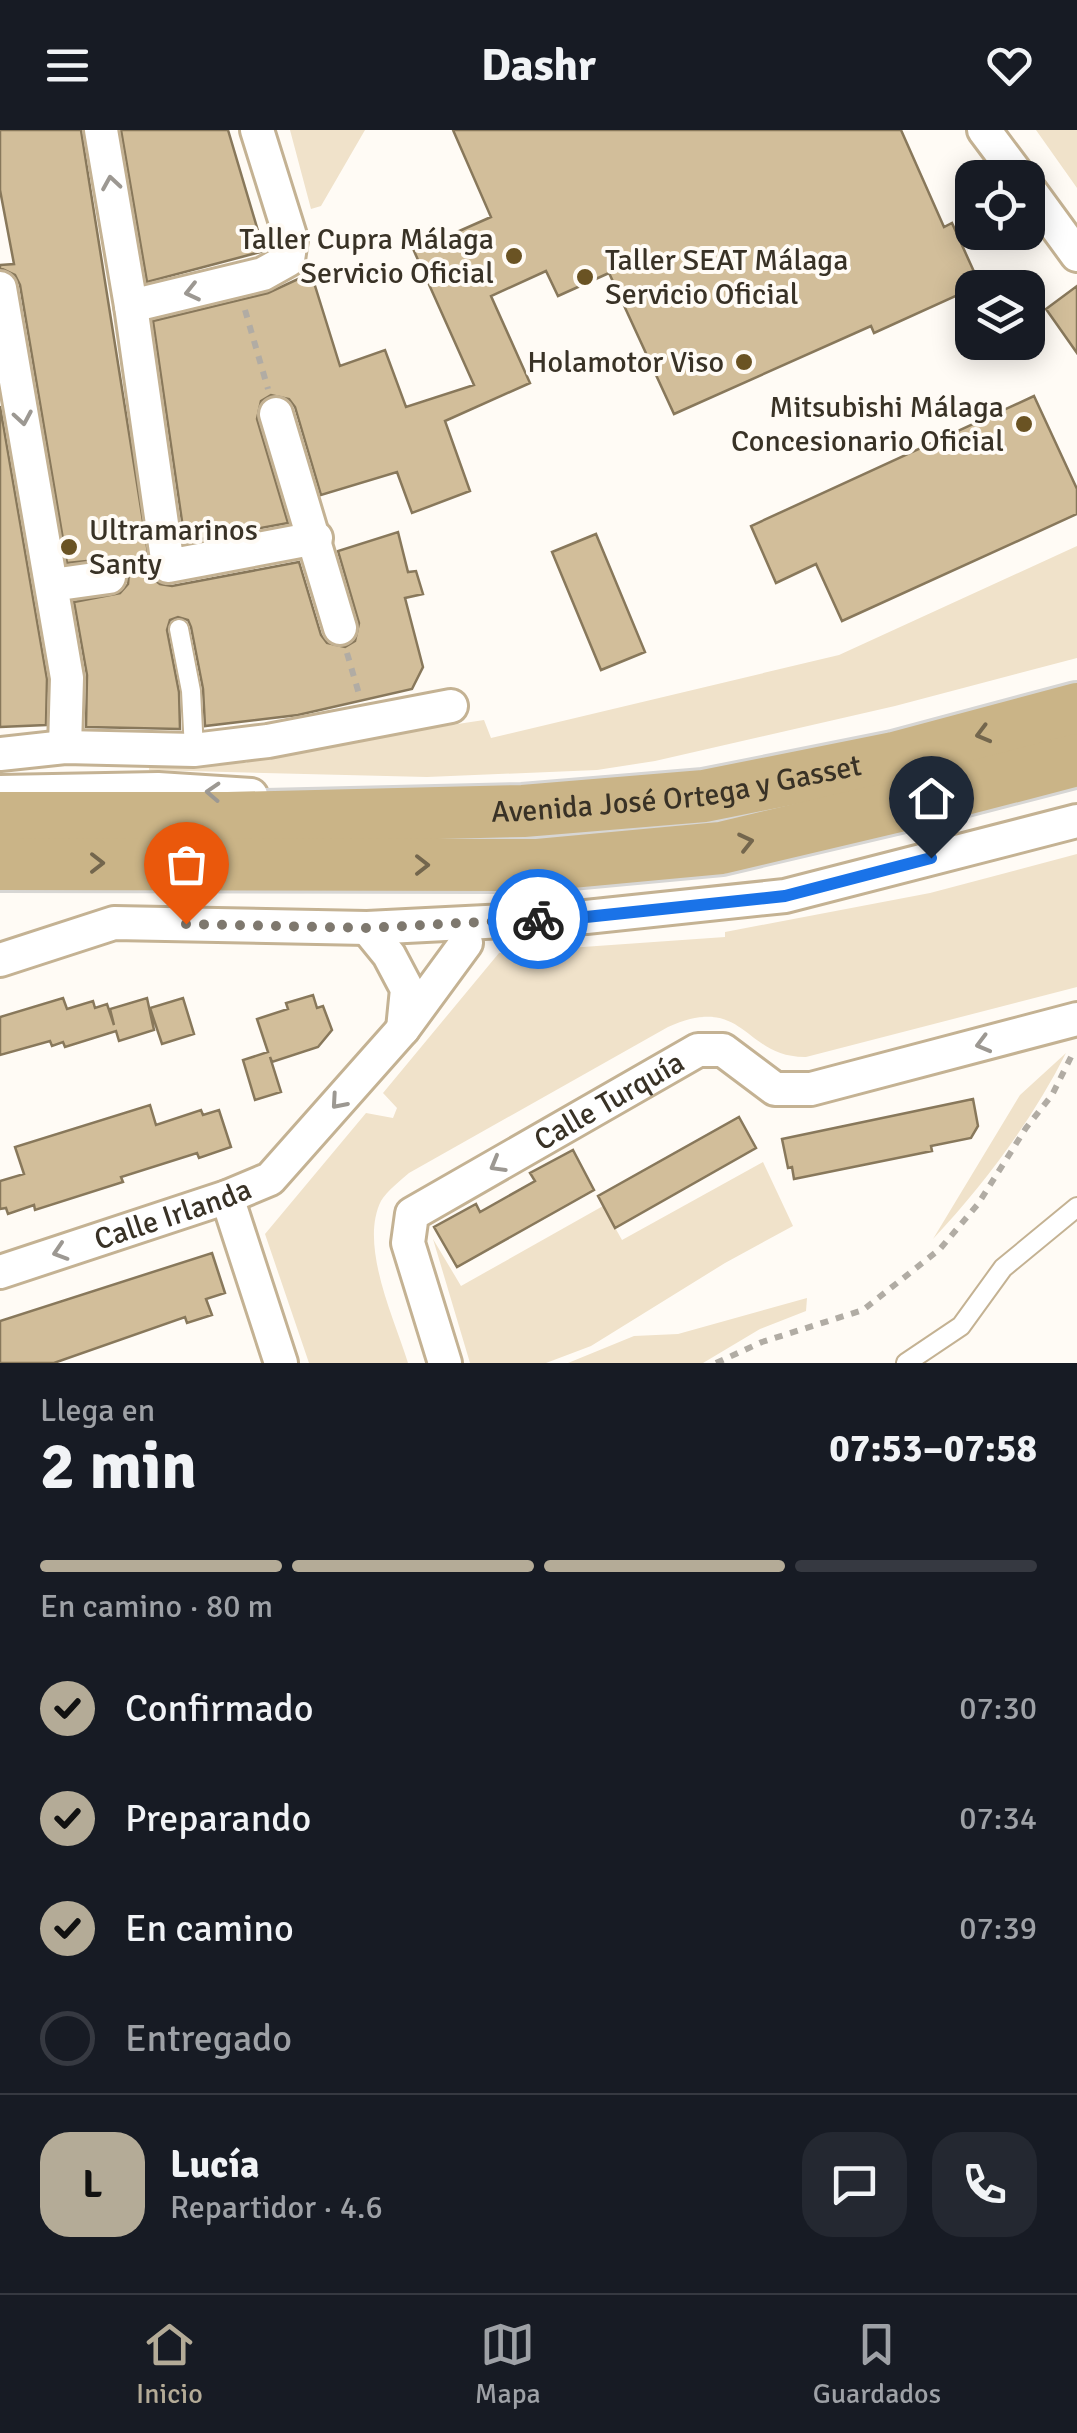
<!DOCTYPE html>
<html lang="es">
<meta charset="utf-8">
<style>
:root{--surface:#171b24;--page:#242831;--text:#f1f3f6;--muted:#9ea1a6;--line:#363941;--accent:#b4ab97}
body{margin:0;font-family:Signika,sans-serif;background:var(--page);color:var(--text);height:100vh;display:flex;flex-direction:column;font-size:38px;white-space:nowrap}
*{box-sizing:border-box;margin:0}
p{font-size:32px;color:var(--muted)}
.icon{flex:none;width:55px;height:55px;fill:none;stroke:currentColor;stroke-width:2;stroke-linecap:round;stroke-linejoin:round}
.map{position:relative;height:1233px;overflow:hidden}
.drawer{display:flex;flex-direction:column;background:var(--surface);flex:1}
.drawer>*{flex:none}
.fabs{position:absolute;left:955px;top:30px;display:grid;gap:20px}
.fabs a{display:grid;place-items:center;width:90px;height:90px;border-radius:20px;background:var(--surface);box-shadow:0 5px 25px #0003;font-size:50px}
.pin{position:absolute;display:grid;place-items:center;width:85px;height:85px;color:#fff;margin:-102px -42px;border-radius:50% 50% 50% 0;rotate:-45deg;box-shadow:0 0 10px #0007}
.pin .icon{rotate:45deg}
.courier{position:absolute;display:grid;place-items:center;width:100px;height:100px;margin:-50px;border:8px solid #1a73e8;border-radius:50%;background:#fff;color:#222;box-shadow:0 2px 12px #0007}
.summary em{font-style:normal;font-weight:700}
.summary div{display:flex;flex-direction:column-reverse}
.summary{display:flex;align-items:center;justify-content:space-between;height:170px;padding:0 40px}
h1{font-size:65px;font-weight:700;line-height:75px}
.bar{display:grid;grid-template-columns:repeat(4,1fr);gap:15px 10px;align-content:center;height:120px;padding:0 40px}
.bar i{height:12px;border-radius:8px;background:var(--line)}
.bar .selected{background:var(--accent)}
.bar p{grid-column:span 4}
.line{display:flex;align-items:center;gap:25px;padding:0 40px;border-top:2px solid var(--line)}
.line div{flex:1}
.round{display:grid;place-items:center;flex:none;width:105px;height:105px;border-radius:30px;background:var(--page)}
ol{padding:0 40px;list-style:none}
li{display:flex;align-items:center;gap:30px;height:110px}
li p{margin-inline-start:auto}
li .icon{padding:10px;border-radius:50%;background:var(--accent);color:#111;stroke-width:4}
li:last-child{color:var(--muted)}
li i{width:55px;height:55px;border:5px solid var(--line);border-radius:50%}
header{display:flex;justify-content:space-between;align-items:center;height:130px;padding:0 40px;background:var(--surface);font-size:45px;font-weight:700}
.menu{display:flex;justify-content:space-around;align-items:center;height:140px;border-top:2px solid var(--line);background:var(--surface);font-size:28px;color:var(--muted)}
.menu a{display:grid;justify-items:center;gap:5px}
.menu .selected{color:var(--accent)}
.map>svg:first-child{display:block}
.green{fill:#f0e2ca}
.building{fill:#d2be9a;stroke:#88785b;stroke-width:2.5}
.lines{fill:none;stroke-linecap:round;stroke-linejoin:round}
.lane-casing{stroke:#c4b293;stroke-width:22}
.street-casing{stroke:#c4b293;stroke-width:38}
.primary-casing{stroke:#d7d6d4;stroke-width:58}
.path{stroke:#b1aca4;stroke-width:6;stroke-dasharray:8 8;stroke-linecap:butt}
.lane{stroke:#fff;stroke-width:18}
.street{stroke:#fff;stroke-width:32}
.primary{stroke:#cab487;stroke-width:52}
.oneway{stroke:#9c9892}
.oneway2{stroke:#73664d}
.done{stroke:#7e786e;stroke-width:10;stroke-dasharray:0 18}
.route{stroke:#1a73e8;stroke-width:12}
.poi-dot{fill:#6a5323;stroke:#fffbf5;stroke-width:4}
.labels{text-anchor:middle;stroke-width:8;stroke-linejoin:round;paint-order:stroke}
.poi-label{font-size:30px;fill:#393226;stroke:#fffbf5;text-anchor:end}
.street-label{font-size:30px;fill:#393226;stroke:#fffbf5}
</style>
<header><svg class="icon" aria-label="menu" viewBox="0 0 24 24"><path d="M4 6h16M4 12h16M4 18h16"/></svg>Dashr<svg class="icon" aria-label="heart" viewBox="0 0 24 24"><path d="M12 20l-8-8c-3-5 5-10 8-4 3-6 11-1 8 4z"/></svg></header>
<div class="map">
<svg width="1077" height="1233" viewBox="0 0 1077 1233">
<rect width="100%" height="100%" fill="#fffbf5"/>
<!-- green -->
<path class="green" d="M 290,0 L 365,0 L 321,76 L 311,79 Z
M 1036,0 L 1077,0 L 1077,58 Z
M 1077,416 L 1077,528 L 895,576 L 655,631 L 597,640 L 427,647 L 149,640 L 149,635 L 247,633 L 247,626 L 484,590 L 491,608 L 839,525 Z
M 1077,724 L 1077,857 L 806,927 C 743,928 746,862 668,897 L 409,1043 C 400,1051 387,1061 381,1071 C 359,1115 394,1188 408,1233 L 309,1233 L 265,1104 L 366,983 L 393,988 L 397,978 L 383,963 L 499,823 L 725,807 L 725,802 L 930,763 Z
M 1066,923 C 1031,992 985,1053 933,1109 L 1020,965 Z
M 763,1032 L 793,1096 L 725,1133 L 591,1216 L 546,1233 L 470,1233 L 433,1109 L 461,1156 L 603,1076 L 622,1110 Z
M 807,1168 L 806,1181 L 760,1199 L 703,1233 L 568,1233 L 634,1206 L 678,1204 Z"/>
<!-- building -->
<path class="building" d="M 0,0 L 81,0 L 152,448 L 160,454 L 172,456 L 299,432 L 321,505 L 327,513 L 345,517 L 355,511 L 359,493 L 338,421 L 398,402 L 408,442 L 416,441 L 423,464 L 405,468 L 423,537 L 412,559 L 298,585 L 205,596 L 203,559 L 191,497 L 188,490 L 178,487 L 170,490 L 167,500 L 179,562 L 180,599 L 86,597 L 87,545 L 74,472 L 120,463 L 128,454 L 129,443 L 124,434 L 116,428 L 67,433 L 20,155 L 15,145 L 0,138 L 0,135 L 14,134 L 0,60 Z
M 121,0 L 228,0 L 264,121 L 147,152 Z
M 453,0 L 901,0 L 944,97 L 952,93 L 980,155 L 874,203 L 871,196 L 674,284 L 609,143 L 558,166 L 546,141 L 491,166 L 530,253 L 445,291 L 470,361 L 412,383 L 397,342 L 321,365 L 295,277 L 289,269 L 271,265 L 261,271 L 257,289 L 288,393 L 185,412 L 153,191 L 268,163 L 311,143 L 340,236 L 385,220 L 406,277 L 474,255 L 414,121 L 491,87 Z
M 1077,156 L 1077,223 L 1046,179 Z
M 1034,266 L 1077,359 L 1077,384 L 842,491 L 816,434 L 776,453 L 751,396 Z
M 0,276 L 47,549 L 46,595 L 0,597 Z
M 596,404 L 645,522 L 601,540 L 552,422 Z
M 313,865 L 317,878 L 323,876 L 332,900 L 318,917 L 272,932 L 270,927 L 281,962 L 255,970 L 243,930 L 268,922 L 257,889 L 288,879 L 286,873 Z
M 63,868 L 67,879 L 93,871 L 95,878 L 107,874 L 114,895 L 110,879 L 147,868 L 154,900 L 119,911 L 116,901 L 65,917 L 63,912 L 52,916 L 50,911 L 0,925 L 0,887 Z
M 183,868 L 194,904 L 162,914 L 150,878 Z
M 973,969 L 978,996 L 971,1008 L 931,1016 L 932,1021 L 794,1049 L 792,1037 L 788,1038 L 782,1009 Z
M 150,975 L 156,995 L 201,980 L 203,985 L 219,980 L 231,1017 L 199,1028 L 197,1023 L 121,1047 L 123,1052 L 35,1080 L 34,1075 L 8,1084 L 6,1078 L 0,1079 L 0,1051 L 24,1044 L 15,1017 Z
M 739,987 L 756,1018 L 615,1098 L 598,1066 Z
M 573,1020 L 594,1060 L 457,1137 L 434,1097 L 476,1074 L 480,1082 L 535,1051 L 530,1043 Z
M 212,1123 L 225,1163 L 206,1169 L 212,1185 L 187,1193 L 185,1187 L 54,1233 L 0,1233 L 0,1191 Z"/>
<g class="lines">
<defs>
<path id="lane" d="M 179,499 L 191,561 L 194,620
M 906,1233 L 961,1196 L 1003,1138 L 1077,1077"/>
<g id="street">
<path d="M 101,0 L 131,176 L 168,436 L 316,408"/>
<path d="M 984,0 L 1020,48"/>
<path d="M 1028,58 L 1077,125"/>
<path d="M 0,158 L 67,548 L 65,617"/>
<path d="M 131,176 L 263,144 L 288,130 L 291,109 L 257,0"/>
<path d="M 276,284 L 340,498"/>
<path d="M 52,455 L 109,447"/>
<path d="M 0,624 L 65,617 L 194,620 L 268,611 L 451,576"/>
<path d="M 0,662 L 158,659 L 251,665"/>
<path d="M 367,798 L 389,825 L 407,859 L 403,899"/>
<path d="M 0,830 L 114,793 L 367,798 L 586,787 L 785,766 L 1077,691"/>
<path d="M 227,1067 L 281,1233"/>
<path id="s1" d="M 0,1142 L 227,1067 L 270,1049 L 403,899 L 466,813"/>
<path id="s2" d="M 445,1233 L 408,1113 L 412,1084 L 698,920 L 723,920 L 775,959 L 811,959 L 1077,889"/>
</g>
<g id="primary">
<path id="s3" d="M 0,688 L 228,688 L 523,681 L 704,666 L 894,628 L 1077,579"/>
<path d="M 0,734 L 538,735 L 721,718 L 903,675 L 1077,630"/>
</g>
</defs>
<!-- lane casing -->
<use href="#lane" class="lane-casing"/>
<!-- street casing -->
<use href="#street" class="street-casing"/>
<!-- primary casing -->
<use href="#primary" class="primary-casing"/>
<!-- path -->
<path class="path" d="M 245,180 L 268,259
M 347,523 L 359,564
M 716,1233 L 762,1212 L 863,1180 L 940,1119 L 978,1074 L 1026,998 L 1052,965 L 1074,921"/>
<!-- lane -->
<use href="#lane" class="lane"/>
<!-- street -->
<use href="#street" class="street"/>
<!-- primary -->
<use href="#primary" class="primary"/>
</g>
<!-- one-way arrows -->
<defs><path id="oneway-chevron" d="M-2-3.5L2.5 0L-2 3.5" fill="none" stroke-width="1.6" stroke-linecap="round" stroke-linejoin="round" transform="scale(2.5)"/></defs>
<g class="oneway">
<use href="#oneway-chevron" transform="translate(111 53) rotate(-99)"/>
<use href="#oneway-chevron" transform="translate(192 162) rotate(167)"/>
<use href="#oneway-chevron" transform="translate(23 288) rotate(80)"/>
<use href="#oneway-chevron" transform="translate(213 662) rotate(-177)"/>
<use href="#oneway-chevron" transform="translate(983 914) rotate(165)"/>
<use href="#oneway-chevron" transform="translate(338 972) rotate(131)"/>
<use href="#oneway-chevron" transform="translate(497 1035) rotate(150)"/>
<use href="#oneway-chevron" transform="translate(60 1122) rotate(162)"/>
</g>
<g class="oneway2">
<use href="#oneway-chevron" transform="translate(983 604) rotate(165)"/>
<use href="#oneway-chevron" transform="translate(746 712) rotate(-13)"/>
<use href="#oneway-chevron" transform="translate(97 733)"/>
<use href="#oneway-chevron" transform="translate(422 735)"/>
</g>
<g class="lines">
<!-- done -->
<path class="done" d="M 186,794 L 367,798 L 538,789"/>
<!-- route -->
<path class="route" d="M 538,789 L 586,787 L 785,766 L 931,728"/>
</g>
<!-- markers -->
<g class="poi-dot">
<circle cx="514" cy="126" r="10"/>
<circle cx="585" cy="147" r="10"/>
<circle cx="744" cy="232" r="10"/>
<circle cx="1024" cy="294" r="10"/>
<circle cx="69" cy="417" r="10"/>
</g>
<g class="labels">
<!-- poi labels -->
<g class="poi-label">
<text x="494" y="119">Taller Cupra Málaga<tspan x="494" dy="34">Servicio Oficial</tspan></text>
<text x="605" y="140" text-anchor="start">Taller SEAT Málaga<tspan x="605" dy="34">Servicio Oficial</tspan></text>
<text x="724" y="242">Holamotor Viso</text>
<text x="1004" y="287">Mitsubishi Málaga<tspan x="1004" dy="34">Concesionario Oficial</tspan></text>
<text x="89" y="410" text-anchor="start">Ultramarinos<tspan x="89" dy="34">Santy</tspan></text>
</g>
<!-- street labels -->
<g class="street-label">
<text dy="10" stroke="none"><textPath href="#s3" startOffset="678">Avenida José Ortega y Gasset</textPath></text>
<text dy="10" stroke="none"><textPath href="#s2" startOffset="382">Calle Turquía</textPath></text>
<text dy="10" stroke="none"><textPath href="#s1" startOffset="182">Calle Irlanda</textPath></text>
</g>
</g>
</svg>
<div class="fabs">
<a><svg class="icon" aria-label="locate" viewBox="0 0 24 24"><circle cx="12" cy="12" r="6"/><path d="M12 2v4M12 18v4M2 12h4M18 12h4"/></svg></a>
<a><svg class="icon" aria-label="layers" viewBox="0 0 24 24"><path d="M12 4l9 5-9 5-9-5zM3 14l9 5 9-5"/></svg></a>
</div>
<div class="pin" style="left:186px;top:794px;background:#ea580c"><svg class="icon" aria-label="bag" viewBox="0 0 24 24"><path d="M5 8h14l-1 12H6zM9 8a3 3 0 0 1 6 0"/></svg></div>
<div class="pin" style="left:931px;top:728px;background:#1f2937"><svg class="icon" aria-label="home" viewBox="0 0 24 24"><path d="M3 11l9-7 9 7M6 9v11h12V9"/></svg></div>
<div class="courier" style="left:538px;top:789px"><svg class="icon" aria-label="bike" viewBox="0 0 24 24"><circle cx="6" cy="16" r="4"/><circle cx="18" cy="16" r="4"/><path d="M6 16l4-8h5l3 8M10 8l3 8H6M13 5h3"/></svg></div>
</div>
<section class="drawer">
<div class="summary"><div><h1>2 min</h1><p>Llega en</p></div><em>07:53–07:58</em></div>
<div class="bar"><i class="selected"></i><i class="selected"></i><i class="selected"></i><i></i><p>En camino · 80 m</p></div>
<ol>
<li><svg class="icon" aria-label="check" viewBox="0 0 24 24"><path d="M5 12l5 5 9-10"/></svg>Confirmado<p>07:30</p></li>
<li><svg class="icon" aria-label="check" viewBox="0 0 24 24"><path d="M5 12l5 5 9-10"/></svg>Preparando<p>07:34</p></li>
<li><svg class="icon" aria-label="check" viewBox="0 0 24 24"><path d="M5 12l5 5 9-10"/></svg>En camino<p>07:39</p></li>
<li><i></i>Entregado</li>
</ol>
<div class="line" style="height:180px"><b class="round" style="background:var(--accent);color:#111">L</b><div><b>Lucía</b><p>Repartidor · 4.6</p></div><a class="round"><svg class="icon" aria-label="chat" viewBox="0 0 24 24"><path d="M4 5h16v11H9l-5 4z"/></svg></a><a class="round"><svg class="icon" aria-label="phone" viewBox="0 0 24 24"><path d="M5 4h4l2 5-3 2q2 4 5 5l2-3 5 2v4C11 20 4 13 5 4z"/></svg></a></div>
</section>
<nav class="menu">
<a class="selected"><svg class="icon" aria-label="home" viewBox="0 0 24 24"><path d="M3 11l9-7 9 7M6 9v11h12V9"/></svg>Inicio</a>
<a><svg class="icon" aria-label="map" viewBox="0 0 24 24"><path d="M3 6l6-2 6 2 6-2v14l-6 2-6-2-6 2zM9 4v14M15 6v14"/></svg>Mapa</a>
<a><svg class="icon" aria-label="saved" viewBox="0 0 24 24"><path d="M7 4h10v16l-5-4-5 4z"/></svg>Guardados</a>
</nav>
